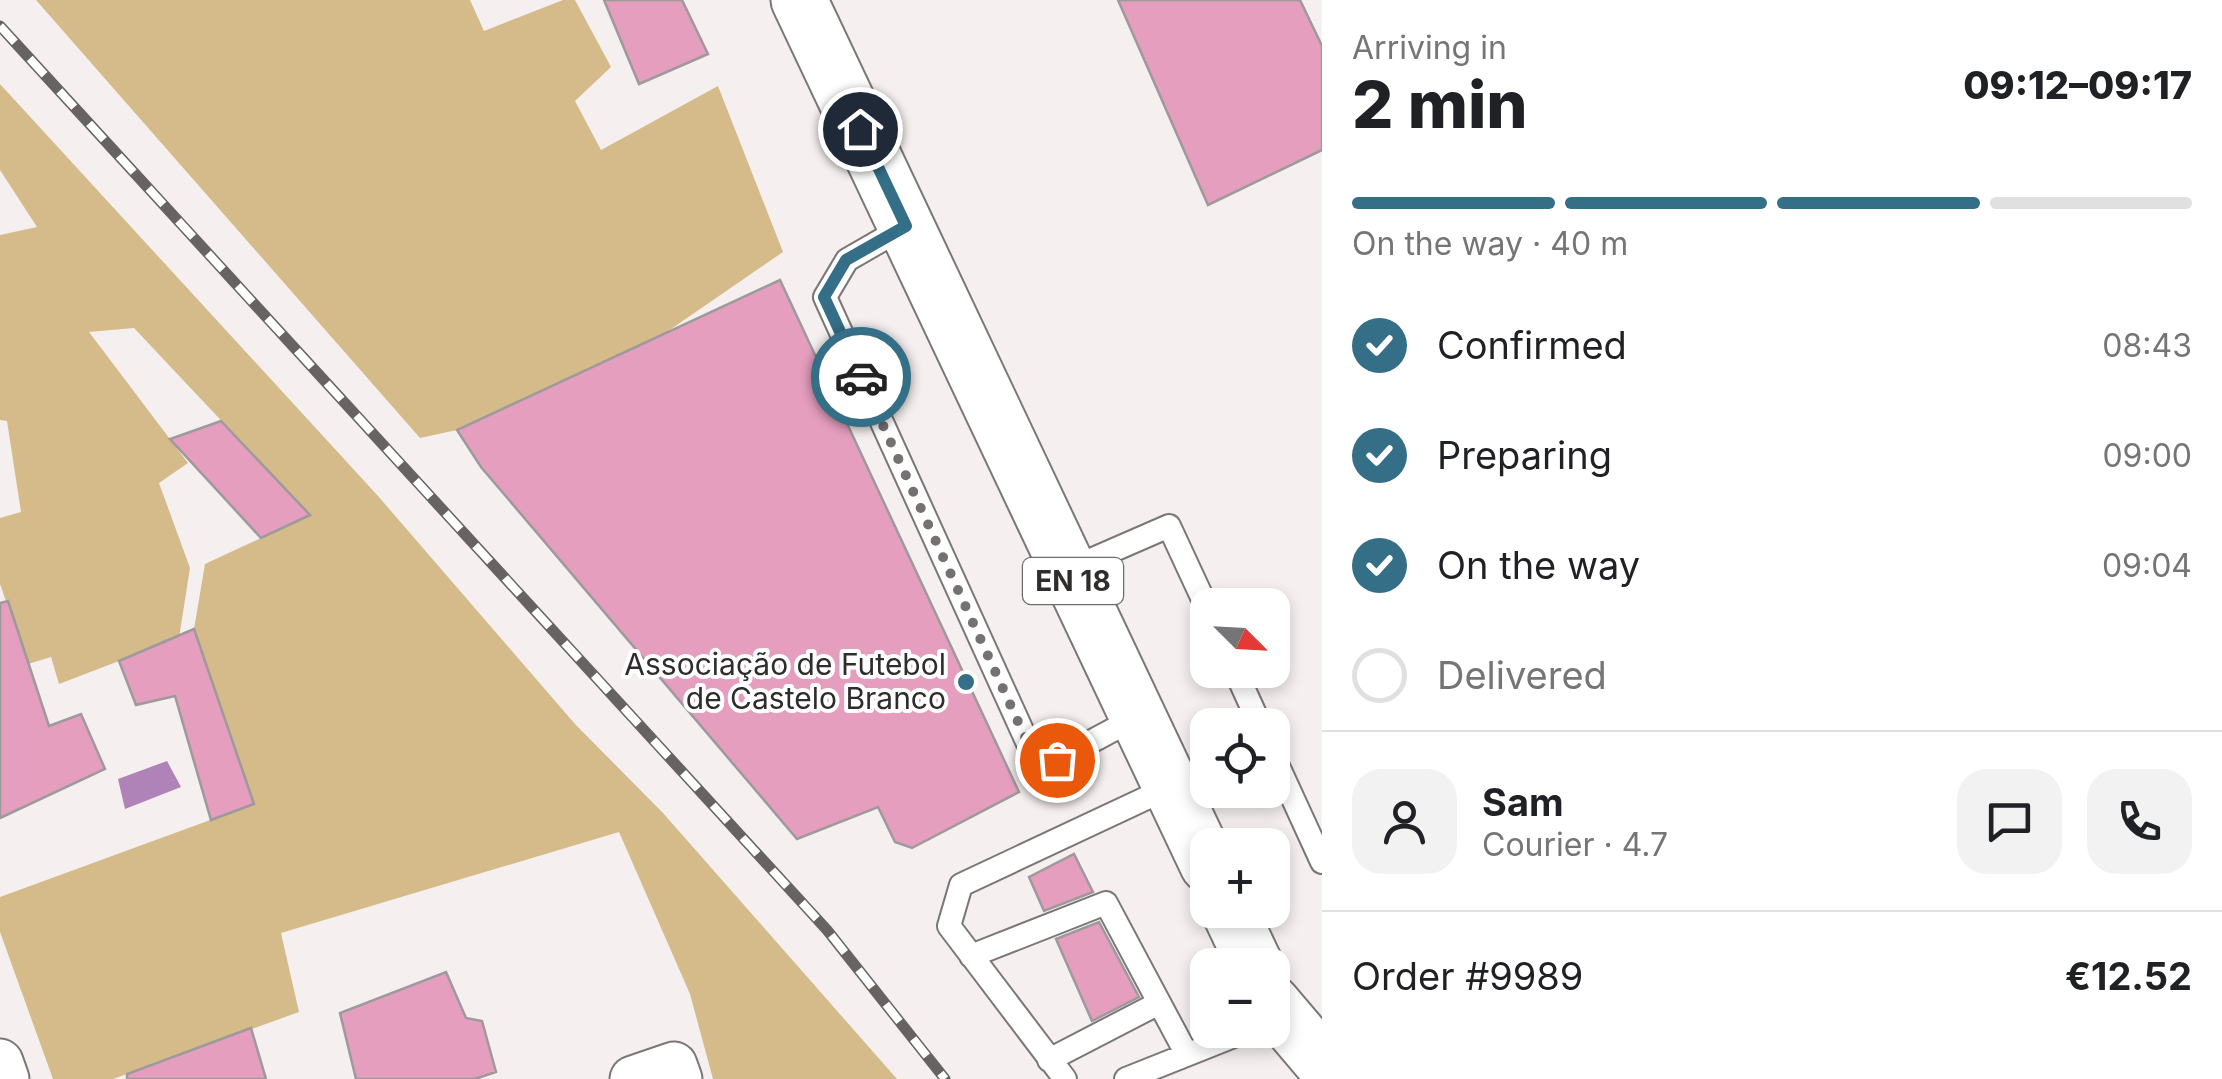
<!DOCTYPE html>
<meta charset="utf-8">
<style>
:root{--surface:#fff;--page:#f2f2f2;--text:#202124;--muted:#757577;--line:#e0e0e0;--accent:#346e87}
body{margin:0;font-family:Inter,sans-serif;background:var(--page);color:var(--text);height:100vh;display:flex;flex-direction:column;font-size:38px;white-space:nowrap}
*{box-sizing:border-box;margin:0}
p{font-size:32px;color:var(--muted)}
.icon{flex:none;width:55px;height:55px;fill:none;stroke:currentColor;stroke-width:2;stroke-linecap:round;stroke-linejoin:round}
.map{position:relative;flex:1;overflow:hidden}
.sheet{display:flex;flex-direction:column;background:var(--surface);width:900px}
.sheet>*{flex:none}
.needle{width:65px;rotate:114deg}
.fabs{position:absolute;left:1190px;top:588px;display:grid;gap:20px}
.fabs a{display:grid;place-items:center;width:100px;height:100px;border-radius:20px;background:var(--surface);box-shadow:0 5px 15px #0003;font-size:50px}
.pin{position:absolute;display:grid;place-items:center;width:85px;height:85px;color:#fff;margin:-42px;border:5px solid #fff;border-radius:50%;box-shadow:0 2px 10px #0007}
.courier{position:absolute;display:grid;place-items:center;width:100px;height:100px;margin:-50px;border:8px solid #346e87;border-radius:50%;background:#fff;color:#222;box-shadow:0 2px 12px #0007}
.headline em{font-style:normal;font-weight:800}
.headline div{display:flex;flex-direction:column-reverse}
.headline{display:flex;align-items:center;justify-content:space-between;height:170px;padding:0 30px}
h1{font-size:65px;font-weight:800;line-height:75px}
.bar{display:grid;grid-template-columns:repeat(4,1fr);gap:15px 10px;align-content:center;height:120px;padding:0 30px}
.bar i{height:12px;border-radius:8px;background:var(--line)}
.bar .selected{background:var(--accent)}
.bar p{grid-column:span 4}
.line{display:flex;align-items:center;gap:25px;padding:0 30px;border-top:2px solid var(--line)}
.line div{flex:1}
.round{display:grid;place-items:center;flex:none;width:105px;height:105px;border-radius:30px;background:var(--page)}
ol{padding:0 30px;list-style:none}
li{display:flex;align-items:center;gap:30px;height:110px}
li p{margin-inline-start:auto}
li .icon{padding:10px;border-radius:50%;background:var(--accent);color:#fff;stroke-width:4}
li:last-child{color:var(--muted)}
li i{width:55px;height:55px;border:5px solid var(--line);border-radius:50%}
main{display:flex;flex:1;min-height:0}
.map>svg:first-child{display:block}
.green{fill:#d5bb8a}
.water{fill:#af82b8}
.building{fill:#e59ebe;stroke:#9e999b;stroke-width:2.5}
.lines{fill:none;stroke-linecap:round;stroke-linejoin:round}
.service-casing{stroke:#7c7777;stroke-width:26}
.minor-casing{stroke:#7c7777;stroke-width:49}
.primary-casing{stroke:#7c7777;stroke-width:59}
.service{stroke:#fff;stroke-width:22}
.minor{stroke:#fff;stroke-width:45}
.primary{stroke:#fff;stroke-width:55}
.rail-casing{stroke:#666362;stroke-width:11}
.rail{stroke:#fff;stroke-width:8;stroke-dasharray:22;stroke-linecap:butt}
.done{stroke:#747170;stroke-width:10;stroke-dasharray:0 18}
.route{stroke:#346e87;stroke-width:12}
.poi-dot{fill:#346e87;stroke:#fff;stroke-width:4}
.labels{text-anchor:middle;stroke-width:8;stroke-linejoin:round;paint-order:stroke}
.shield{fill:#fff;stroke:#6d6c6b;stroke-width:2.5}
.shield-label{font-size:28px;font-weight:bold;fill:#2f2d2c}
.poi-label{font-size:30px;fill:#2f2d2c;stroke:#fff;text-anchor:end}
</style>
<main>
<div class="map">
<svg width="1322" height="1079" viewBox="0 0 1322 1079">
<rect width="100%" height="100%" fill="#f5f0ef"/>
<!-- green -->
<path class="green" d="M 36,0 L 470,0 L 484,31 L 563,0 L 575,0 L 611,67 L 575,101 L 601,150 L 718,86 L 783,252 L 658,338 L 457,430 L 420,438 Z
M 0,84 L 378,496 L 575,724 L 663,813 L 897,1079 L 713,1079 L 690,994 L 619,832 L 281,933 L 299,1012 L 113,1079 L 53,1079 L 0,932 L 0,897 L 254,804 L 194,629 L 205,564 L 310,515 L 134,328 L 89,332 L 188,463 L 159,483 L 190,568 L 179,638 L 59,684 L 51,657 L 28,664 L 0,584 L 0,518 L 21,512 L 7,421 L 0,420 L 0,235 L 37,227 L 0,170 Z"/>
<!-- water -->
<path class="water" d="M 167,761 L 181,787 L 125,809 L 118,779 Z"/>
<!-- building -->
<path class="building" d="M 604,0 L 682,0 L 708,54 L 639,84 Z
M 1118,0 L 1300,0 L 1322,46 L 1322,150 L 1208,205 Z
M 780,280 L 1019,792 L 912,848 L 895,842 L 878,807 L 797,839 L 481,467 L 457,430 Z
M 221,421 L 310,515 L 261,538 L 170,439 Z
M 8,601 L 49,726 L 81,714 L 105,769 L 0,818 L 0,603 Z
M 194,629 L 254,804 L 211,820 L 175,696 L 136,705 L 119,661 Z
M 1074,854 L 1093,892 L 1044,911 L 1029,877 Z
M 1099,922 L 1139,997 L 1092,1021 L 1056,939 Z
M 446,972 L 466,1018 L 482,1021 L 496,1072 L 475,1079 L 356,1079 L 340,1013 Z
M 251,1028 L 266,1079 L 127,1079 L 127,1074 Z"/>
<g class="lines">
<defs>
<path id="service" d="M 906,226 L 847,260 L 825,297 L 1030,748 L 1057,760 L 1137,717
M 1068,570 L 1169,526 L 1208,610
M 1235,670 L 1260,725
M 1272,753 L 1322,862
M 971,956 L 1106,903 L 1186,1053
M 1049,1060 L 1159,1003
M 1065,1079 L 949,926 L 961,885 L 1170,787
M 1126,1079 L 1249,1030"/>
<path id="minor" d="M 0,1062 L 6,1079
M 633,1079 L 674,1065 L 679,1079"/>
<path id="primary" d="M 799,0 L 1208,865
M 1229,910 L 1255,965
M 1272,1003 L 1322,1062"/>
</defs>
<!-- service casing -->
<use href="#service" class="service-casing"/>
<!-- minor casing -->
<use href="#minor" class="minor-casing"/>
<!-- primary casing -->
<use href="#primary" class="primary-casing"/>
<!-- service -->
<use href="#service" class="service"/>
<!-- minor -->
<use href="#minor" class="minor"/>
<!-- primary -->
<use href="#primary" class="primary"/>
<defs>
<path id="rail" d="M 0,26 L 827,930 L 945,1079"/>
</defs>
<!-- rail casing -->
<use href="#rail" class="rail-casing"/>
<!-- rail -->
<use href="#rail" class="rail"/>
</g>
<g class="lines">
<!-- done -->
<path class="done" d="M 861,377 L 1030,748 L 1057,760"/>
<!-- route -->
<path class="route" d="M 860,129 L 906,226 L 846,260 L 824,297 L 861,377"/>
</g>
<!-- markers -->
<circle class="poi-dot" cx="966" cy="682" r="10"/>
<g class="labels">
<!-- shield labels -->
<rect class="shield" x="1023" y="558" width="100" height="46" rx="8"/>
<g class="shield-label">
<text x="1073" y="591">EN 18</text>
</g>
<!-- poi labels -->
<g class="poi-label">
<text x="946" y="675">Associação de Futebol<tspan x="946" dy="34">de Castelo Branco</tspan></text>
</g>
</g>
</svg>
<div class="fabs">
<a><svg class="needle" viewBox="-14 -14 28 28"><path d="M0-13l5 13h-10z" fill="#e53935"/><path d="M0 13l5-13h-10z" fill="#757577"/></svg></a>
<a><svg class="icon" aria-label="locate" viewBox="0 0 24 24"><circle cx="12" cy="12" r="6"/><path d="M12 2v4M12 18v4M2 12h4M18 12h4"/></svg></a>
<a>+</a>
<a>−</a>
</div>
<div class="pin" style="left:1057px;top:760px;background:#ea580c"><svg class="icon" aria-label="bag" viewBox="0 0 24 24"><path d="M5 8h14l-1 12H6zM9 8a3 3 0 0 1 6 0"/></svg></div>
<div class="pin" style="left:860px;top:129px;background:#1f2937"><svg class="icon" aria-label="home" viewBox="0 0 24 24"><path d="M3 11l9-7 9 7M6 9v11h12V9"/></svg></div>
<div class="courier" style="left:861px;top:377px"><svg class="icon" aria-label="car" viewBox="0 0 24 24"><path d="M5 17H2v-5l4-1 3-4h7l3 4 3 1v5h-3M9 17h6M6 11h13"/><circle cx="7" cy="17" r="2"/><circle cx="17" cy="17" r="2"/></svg></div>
</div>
<section class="sheet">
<div class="headline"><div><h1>2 min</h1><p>Arriving in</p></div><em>09:12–09:17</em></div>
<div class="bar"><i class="selected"></i><i class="selected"></i><i class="selected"></i><i></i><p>On the way · 40 m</p></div>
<ol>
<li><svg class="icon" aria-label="check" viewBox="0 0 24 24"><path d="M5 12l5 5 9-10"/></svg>Confirmed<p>08:43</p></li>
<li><svg class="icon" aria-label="check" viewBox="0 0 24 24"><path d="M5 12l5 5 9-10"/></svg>Preparing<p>09:00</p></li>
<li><svg class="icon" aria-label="check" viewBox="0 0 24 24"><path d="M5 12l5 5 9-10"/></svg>On the way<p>09:04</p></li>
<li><i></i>Delivered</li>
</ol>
<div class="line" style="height:180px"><a class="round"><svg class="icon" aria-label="person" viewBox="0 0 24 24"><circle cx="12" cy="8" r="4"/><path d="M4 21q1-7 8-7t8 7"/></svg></a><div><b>Sam</b><p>Courier · 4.7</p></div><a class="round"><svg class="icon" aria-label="chat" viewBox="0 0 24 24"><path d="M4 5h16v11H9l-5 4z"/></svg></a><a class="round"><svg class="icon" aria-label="phone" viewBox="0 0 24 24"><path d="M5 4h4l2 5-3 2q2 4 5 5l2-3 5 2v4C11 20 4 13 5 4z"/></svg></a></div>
<div class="line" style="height:130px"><div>Order #9989</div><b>€12.52</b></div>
</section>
</main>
